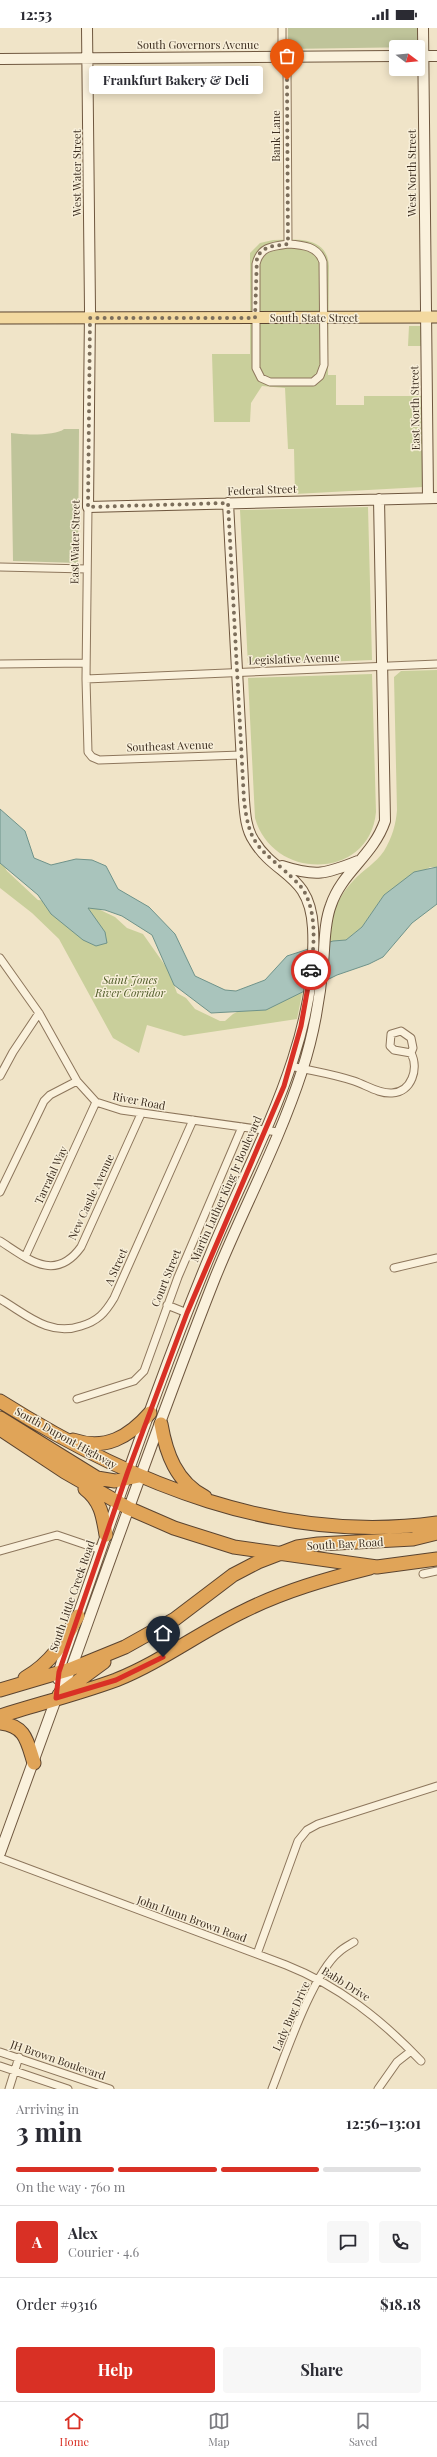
<!DOCTYPE html>
<meta charset="utf-8">
<style>
:root{--surface:#fff;--page:#f7f7f7;--text:#2b2b33;--muted:#7c7c81;--line:#e1e1e2;--accent:#d93025}
body{margin:0;font-family:"Playfair Display",serif;background:var(--page);color:var(--text);height:100vh;display:flex;flex-direction:column;font-size:15px;white-space:nowrap}
*{box-sizing:border-box;margin:0}
p{font-size:13px;color:var(--muted)}
.icon{flex:none;width:22px;height:22px;fill:none;stroke:currentColor;stroke-width:2;stroke-linecap:round;stroke-linejoin:round}
.map{position:relative;height:2061px;overflow:hidden}
.drawer{display:flex;flex-direction:column;background:var(--surface);flex:1}
.drawer>*{flex:none}
.needle{width:26px;rotate:106deg}
.fabs{position:absolute;left:389px;top:12px;display:grid;gap:8px}
.fabs a{display:grid;place-items:center;width:36px;height:36px;border-radius:4px;background:var(--surface);box-shadow:0 2px 10px #0003;font-size:20px}
.pin{position:absolute;display:grid;place-items:center;width:34px;height:34px;color:#fff;margin:-41px -17px;border-radius:50% 50% 50% 0;rotate:-45deg;box-shadow:0 0 4px #0007}
.pin .icon{rotate:45deg}
.courier{position:absolute;display:grid;place-items:center;width:40px;height:40px;margin:-20px;border:3px solid #d93025;border-radius:50%;background:#fff;color:#222;box-shadow:0 1px 5px #0007}
.bubble{position:absolute;height:28px;border-radius:4px;background:var(--surface);box-shadow:0 2px 10px #0003;font-size:13px;font-weight:700;line-height:28px;text-align:center}
.headline em{font-style:normal;font-weight:700}
.headline div{display:flex;flex-direction:column-reverse}
.headline{display:flex;align-items:center;justify-content:space-between;height:68px;padding:0 16px}
h1{font-size:26px;font-weight:700;line-height:30px}
.bar{display:grid;grid-template-columns:repeat(4,1fr);gap:6px 4px;align-content:center;height:48px;padding:0 16px}
.bar i{height:5px;border-radius:3px;background:var(--line)}
.bar .on{background:var(--accent)}
.bar p{grid-column:span 4}
.line{display:flex;align-items:center;gap:10px;padding:0 16px;border-top:1px solid var(--line)}
.line div{flex:1}
.round{display:grid;place-items:center;flex:none;width:42px;height:42px;border-radius:4px;background:var(--page)}
.button{display:flex;gap:8px;margin-top:auto;padding:8px 16px}
.button a{flex:1;height:46px;border-radius:4px;background:var(--accent);color:#fff;font-size:16px;font-weight:700;line-height:46px;text-align:center}
.button a+a{background:var(--page);color:var(--text)}
.status{display:flex;justify-content:space-between;align-items:center;height:28px;padding:0 20px;background:var(--surface);direction:ltr}
.status svg{height:11px;fill:currentColor}
.menu{display:flex;justify-content:space-around;align-items:center;height:56px;border-top:1px solid var(--line);background:var(--surface);font-size:11px;color:var(--muted)}
.menu a{display:grid;justify-items:center;gap:2px}
.menu .on{color:var(--accent)}
.map>svg:first-child{display:block}
.green{fill:#c9cf9b}
.cemetery{fill:#bfc49a}
.water{fill:#a9c4bc;stroke:#6f938a}
.lines{fill:none;stroke-linecap:round;stroke-linejoin:round}
.street-casing{stroke:#8d765c;stroke-width:9}
.secondary-casing{stroke:#6f573f;stroke-width:12}
.primary-casing{stroke:#5b4430;stroke-width:13}
.highway-casing{stroke:#5b4430;stroke-width:15}
.street{stroke:#faf1dc;stroke-width:7}
.secondary{stroke:#faf1dc;stroke-width:10}
.primary{stroke:#f3d9a0;stroke-width:11}
.highway{stroke:#e0a458;stroke-width:13}
.done{stroke:#7c6e5b;stroke-width:4;stroke-dasharray:0 7.2}
.route{stroke:#d93025;stroke-width:5}
.labels{text-anchor:middle;stroke-width:3;stroke-linejoin:round;paint-order:stroke}
.street-label{font-size:11px;fill:#3d2e20;stroke:#f7eed8}
.park-label{font-size:11px;font-style:italic;fill:#4d5a26;stroke:#f7eed8}
</style>
<div class="status"><b>12:53</b><svg viewBox="0 0 49 12"><path d="M0 12V9h3v3zM5 12V6h3v6zM10 12V3h3v9zM15 12V0h3v12zM26 1h20v11H26zM47 4h2v5h-2z"/></svg></div>
<div class="map">
<svg width="437" height="2061" viewBox="0 0 437 2061">
<rect width="100%" height="100%" fill="#f0e4c8"/>
<!-- green -->
<path class="green" d="M 273,212 C 297,211 327,208 329,238 L 328,347 L 336,347 L 336,377 L 364,377 L 364,368 L 423,368 L 423,459 L 295,466 L 294,421 L 288,421 L 285,360 L 262,358 L 251,375 L 250,394 L 214,394 L 212,326 L 250,326 L 250,225 L 260,215 Z
M 409,298 L 422,298 L 421,318 L 408,318 Z
M 368,479 L 372,632 L 248,637 L 240,482 Z
M 437,642 L 437,839 L 430,839 L 384,867 L 362,899 L 346,912 L 330,914 C 327,892 338,869 353,853 C 363,842 376,835 384,823 C 392,810 396,796 397,782 L 394,649 L 401,643 Z
M 372,646 L 376,784 C 370,852 273,854 255,790 L 248,650 Z
M 0,831 L 7,843 L 38,872 L 92,878 L 115,889 L 127,900 L 143,906 L 169,943 L 177,965 L 186,970 L 195,981 L 220,993 L 225,993 L 233,986 L 279,963 L 303,961 L 297,991 L 184,1008 L 147,997 L 139,1025 L 113,1010 L 59,911 L 32,885 L 0,860 Z"/>
<!-- cemetery -->
<path class="cemetery" d="M 288,0 L 418,0 L 418,19 L 288,21 Z
M 64,401 L 79,401 L 78,535 L 13,533 L 11,405 C 23,407 56,408 64,401 Z"/>
<!-- water -->
<path class="water" d="M 0,781 L 25,803 L 34,830 L 51,837 L 76,831 L 92,832 L 106,838 L 118,861 L 149,879 L 175,906 L 195,948 L 225,962 L 236,963 L 265,952 L 287,928 L 333,913 L 346,912 L 362,899 L 384,867 L 414,844 L 437,839 L 437,876 L 412,895 L 383,929 L 369,936 L 337,947 L 266,982 L 211,985 L 174,957 L 152,907 L 122,888 L 105,882 L 88,880 L 105,904 L 107,915 L 96,918 L 83,912 L 51,886 L 38,867 L 0,835 Z"/>
<g class="lines">
<defs>
<path id="street" d="M 282,0 L 282,19 L 287,38 L 288,216
M 288,216 C 303,217 318,218 323,234 L 324,337 L 320,348 L 313,354 L 270,354 L 261,350 L 256,340 L 256,236 C 260,219 272,218 288,216 Z
M 88,479 L 86,651 L 88,724 L 92,729 L 99,732 L 241,727
M 0,539 L 87,541
M 0,636 L 86,635
M 86,651 L 437,636
M 0,930 L 39,985 L 77,1053 L 96,1074 L 121,1082 L 278,1104
M 401,1003 L 411,1010 L 413,1020 L 411,1025 L 394,1022 L 390,1018 L 391,1006 Z
M 291,1038 C 312,1043 334,1046 354,1053 C 366,1057 379,1066 392,1065 C 412,1064 419,1040 411,1025
M 0,1048 L 13,1024 L 39,985
M 0,1164 L 44,1073 L 50,1067 L 77,1053
M 0,1213 C 28,1231 55,1255 81,1219 L 141,1086
M 25,1229 L 96,1074
M 394,1240 L 437,1230
M 0,1271 C 26,1286 49,1309 81,1298 C 98,1293 105,1285 114,1270 L 193,1092
M 167,1277 L 187,1285
M 77,1371 L 134,1353 L 144,1343 L 178,1249 L 242,1099
M 0,1523 L 57,1507 L 101,1522
M 423,1546 L 437,1543
M 0,1830 L 286,1937 C 339,1958 381,1991 421,2033
M 257,1926 L 298,1813 L 307,1802 L 318,1796 L 437,1758
M 0,2024 L 110,2061
M 0,2038 L 68,2061
M 9,2061 L 19,2029
M 272,2061 C 285,2028 313,1945 339,1924 C 343,1920 349,1917 354,1914
M 378,2061 L 397,2034 L 411,2023"/>
<path id="secondary" d="M 87,0 L 90,282 L 88,479 L 437,470
M 423,0 L 428,470
M 418,28 L 437,28
M 0,31 L 396,28
M 282,838 C 316,849 326,846 358,833
M 58,1651 C 59,1637 66,1623 70,1610 C 80,1581 90,1553 100,1524 C 135,1424 170,1323 211,1225 C 253,1123 319,1015 313,900 C 310,845 276,849 254,813 C 246,801 245,786 244,772 L 228,475
M 0,1825 L 56,1671 L 71,1641 C 118,1510 164,1379 215,1250 C 243,1181 279,1114 302,1043 C 313,1009 320,971 323,935 C 325,916 324,895 331,877 C 342,844 373,828 385,793 L 379,471"/>
<path id="primary" d="M 0,290 L 437,289"/>
<path id="highway" d="M 0,1373 C 130,1455 280,1517 437,1495
M 0,1390 L 97,1450 L 115,1453 L 139,1448
M 161,1396 C 166,1425 176,1454 205,1469
M 0,1401 L 65,1444 L 128,1480 L 174,1500 L 234,1519 L 377,1539 L 437,1531
M 73,1412 C 105,1423 129,1409 150,1385
M 85,1461 C 101,1473 103,1489 106,1507
M 25,1650 C 51,1635 64,1614 78,1588
M 0,1662 L 71,1641 L 125,1619 L 175,1591 L 233,1547 L 258,1534 L 297,1519 L 318,1516 L 413,1511 L 437,1505
M 59,1667 L 104,1634
M 0,1688 C 38,1676 78,1666 116,1652 C 161,1634 200,1604 244,1583 C 284,1563 326,1551 370,1540
M 0,1695 C 26,1698 27,1713 34,1735"/>
</defs>
<!-- street casing -->
<use href="#street" class="street-casing"/>
<!-- secondary casing -->
<use href="#secondary" class="secondary-casing"/>
<!-- primary casing -->
<use href="#primary" class="primary-casing"/>
<!-- highway casing -->
<use href="#highway" class="highway-casing"/>
<!-- street -->
<use href="#street" class="street"/>
<!-- secondary -->
<use href="#secondary" class="secondary"/>
<!-- primary -->
<use href="#primary" class="primary"/>
<!-- highway -->
<use href="#highway" class="highway"/>
</g>
<g class="lines">
<!-- done -->
<path class="done" d="M 287,52 L 288,216 C 275,218 265,217 257,229 L 255,290 L 90,290 L 88,479 L 228,475 L 244,772 C 249,813 255,817 285,843 C 291,849 299,855 304,863 C 317,887 314,916 311,942"/>
<!-- route -->
<path class="route" d="M 163,1629 L 116,1652 L 56,1670 L 59,1644 L 128,1443 L 187,1285 L 284,1058 L 301,998 L 311,942"/>
</g>
<g class="labels">
<!-- street labels -->
<g class="street-label">
<text x="198" y="21">South Governors Avenue</text>
<text transform="translate(276 108) rotate(-90)" y="4">Bank Lane</text>
<text transform="translate(77 145) rotate(-90)" y="4">West Water Street</text>
<text transform="translate(412 145) rotate(-90)" y="4">West North Street</text>
<text x="314" y="294">South State Street</text>
<text transform="translate(415 380) rotate(-91)" y="4">East North Street</text>
<text transform="translate(262 462) rotate(-2)" y="4">Federal Street</text>
<text transform="translate(75 514) rotate(-89)" y="4">East Water Street</text>
<text transform="translate(294 631) rotate(-2)" y="4">Legislative Avenue</text>
<text transform="translate(170 718) rotate(-2)" y="4">Southeast Avenue</text>
<text transform="translate(139 1073) rotate(11)" y="4">River Road</text>
<text transform="translate(51 1147) rotate(-65)" y="4">Tarrafal Way</text>
<text transform="translate(226 1161) rotate(-66)" y="4">Martin Luther King Jr Boulevard</text>
<text transform="translate(91 1169) rotate(-65)" y="4">New Castle Avenue</text>
<text transform="translate(116 1239) rotate(-66)" y="4">A Street</text>
<text transform="translate(166 1250) rotate(-68)" y="4">Court Street</text>
<text transform="translate(66 1410) rotate(29)" y="4">South Dupont Highway</text>
<text transform="translate(345 1516) rotate(-3)" y="4">South Bay Road</text>
<text transform="translate(72 1568) rotate(-71)" y="4">South Little Creek Road</text>
<text transform="translate(192 1891) rotate(20)" y="4">John Hunn Brown Road</text>
<text transform="translate(346 1956) rotate(32)" y="4">Babb Drive</text>
<text transform="translate(291 1988) rotate(-66)" y="4">Lady Bug Drive</text>
<text transform="translate(58 2032) rotate(19)" y="4">JH Brown Boulevard</text>
</g>
<!-- park labels -->
<g class="park-label">
<text x="130" y="956">Saint Jones<tspan x="130" dy="13">River Corridor</tspan></text>
</g>
</g>
</svg>
<div class="fabs">
<a><svg class="needle" viewBox="-14 -14 28 28"><path d="M0-13l5 13h-10z" fill="#e53935"/><path d="M0 13l5-13h-10z" fill="#7c7c81"/></svg></a>
</div>
<div class="pin" style="left:287px;top:52px;background:#ea580c"><svg class="icon" aria-label="bag" viewBox="0 0 24 24"><path d="M5 8h14l-1 12H6zM9 8a3 3 0 0 1 6 0"/></svg></div>
<div class="pin" style="left:163px;top:1629px;background:#1f2937"><svg class="icon" aria-label="home" viewBox="0 0 24 24"><path d="M3 11l9-7 9 7M6 9v11h12V9"/></svg></div>
<div class="courier" style="left:311px;top:942px"><svg class="icon" aria-label="car" viewBox="0 0 24 24"><path d="M5 17H2v-5l4-1 3-4h7l3 4 3 1v5h-3M9 17h6M6 11h13"/><circle cx="7" cy="17" r="2"/><circle cx="17" cy="17" r="2"/></svg></div>
<div class="bubble" style="left:89px;top:38px;width:174px">Frankfurt Bakery &amp; Deli</div>
</div>
<section class="drawer">
<div class="headline"><div><h1>3 min</h1><p>Arriving in</p></div><em>12:56–13:01</em></div>
<div class="bar"><i class="on"></i><i class="on"></i><i class="on"></i><i></i><p>On the way · 760 m</p></div>
<div class="line" style="height:72px"><b class="round" style="background:var(--accent);color:#fff">A</b><div><b>Alex</b><p>Courier · 4.6</p></div><a class="round"><svg class="icon" aria-label="chat" viewBox="0 0 24 24"><path d="M4 5h16v11H9l-5 4z"/></svg></a><a class="round"><svg class="icon" aria-label="phone" viewBox="0 0 24 24"><path d="M5 4h4l2 5-3 2q2 4 5 5l2-3 5 2v4C11 20 4 13 5 4z"/></svg></a></div>
<div class="line" style="height:52px"><div>Order #9316</div><b>$18.18</b></div>
<div class="button"><a>Help</a><a>Share</a></div>
</section>
<nav class="menu">
<a class="on"><svg class="icon" aria-label="home" viewBox="0 0 24 24"><path d="M3 11l9-7 9 7M6 9v11h12V9"/></svg>Home</a>
<a><svg class="icon" aria-label="map" viewBox="0 0 24 24"><path d="M3 6l6-2 6 2 6-2v14l-6 2-6-2-6 2zM9 4v14M15 6v14"/></svg>Map</a>
<a><svg class="icon" aria-label="saved" viewBox="0 0 24 24"><path d="M7 4h10v16l-5-4-5 4z"/></svg>Saved</a>
</nav>
